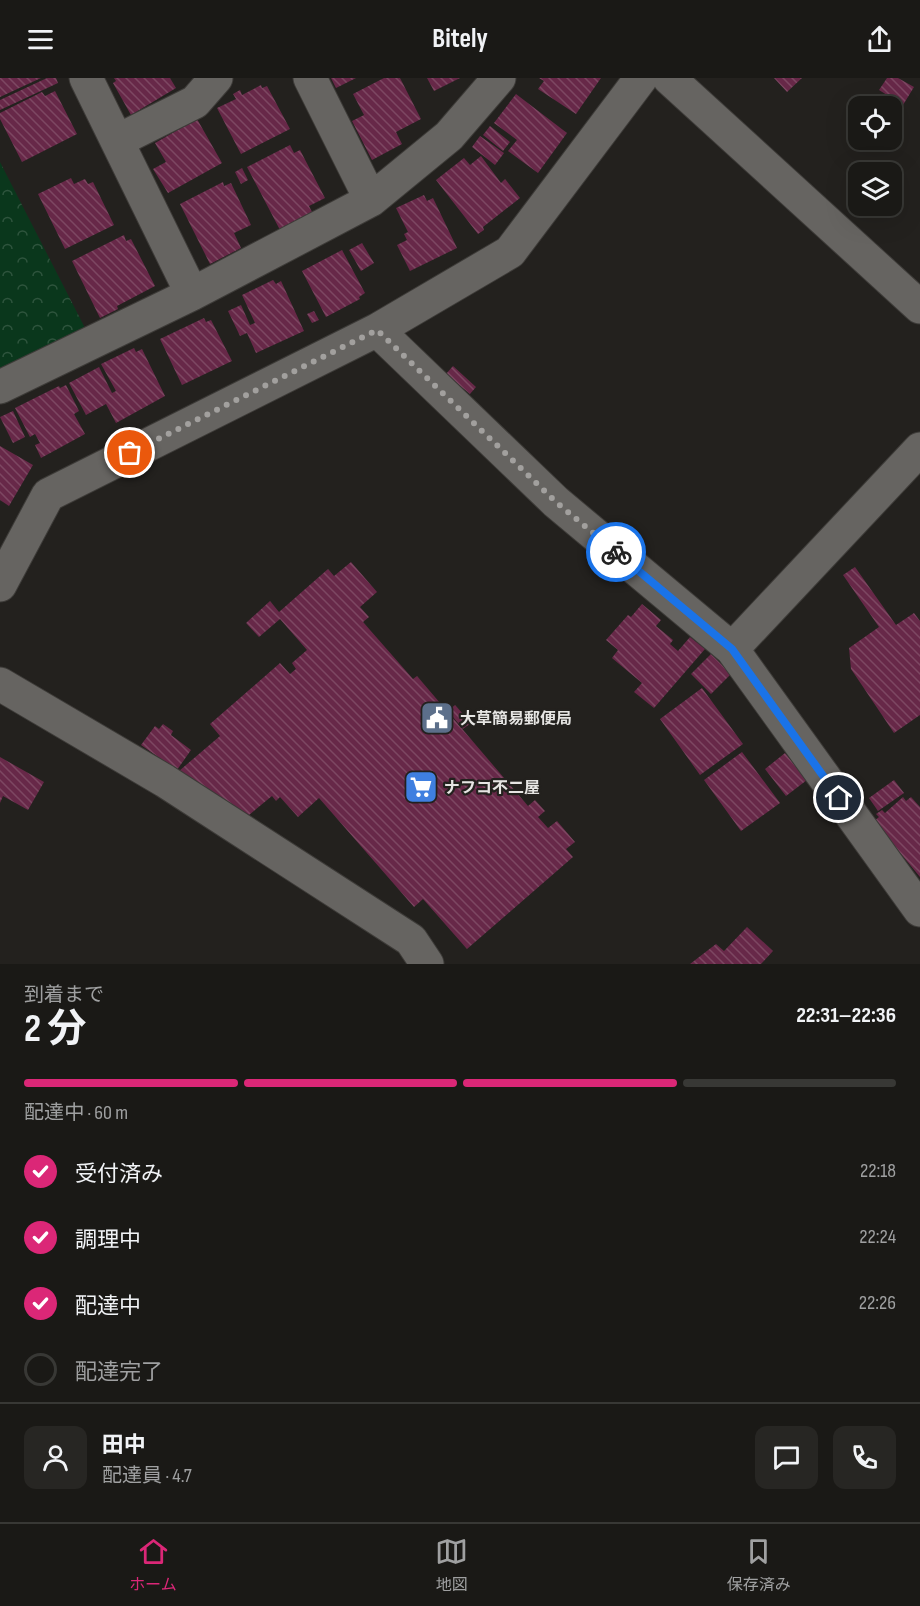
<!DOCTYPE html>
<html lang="ja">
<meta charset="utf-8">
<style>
:root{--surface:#1a1916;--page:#272623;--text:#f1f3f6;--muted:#9fa0a1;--line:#383835;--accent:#db2777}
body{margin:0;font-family:"Sofia Sans Condensed","Noto Sans JP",sans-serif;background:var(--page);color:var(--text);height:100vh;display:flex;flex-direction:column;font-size:22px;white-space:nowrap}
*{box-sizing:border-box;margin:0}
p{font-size:20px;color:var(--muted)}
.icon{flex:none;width:33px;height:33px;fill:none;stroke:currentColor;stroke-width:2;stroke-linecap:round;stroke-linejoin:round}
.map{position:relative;height:886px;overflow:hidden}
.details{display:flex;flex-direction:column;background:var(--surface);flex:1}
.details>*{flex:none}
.buttons{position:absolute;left:848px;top:18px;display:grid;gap:12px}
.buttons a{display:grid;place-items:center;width:54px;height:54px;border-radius:12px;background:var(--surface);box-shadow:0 6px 24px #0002,0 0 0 2px var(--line);font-size:30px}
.pin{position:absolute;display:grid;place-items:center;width:51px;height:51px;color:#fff;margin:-26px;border:3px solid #fff;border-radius:50%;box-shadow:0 2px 6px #0007}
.courier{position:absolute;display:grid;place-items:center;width:60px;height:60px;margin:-30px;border:4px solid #1a73e8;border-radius:50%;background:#fff;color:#222;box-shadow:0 2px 8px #0007}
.summary em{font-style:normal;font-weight:700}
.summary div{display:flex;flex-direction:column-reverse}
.summary{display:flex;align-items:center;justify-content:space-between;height:102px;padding:0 24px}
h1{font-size:39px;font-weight:700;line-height:45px}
.bar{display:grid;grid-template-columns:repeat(4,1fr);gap:9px 6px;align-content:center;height:72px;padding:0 24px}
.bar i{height:8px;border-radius:4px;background:var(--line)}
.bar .current{background:var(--accent)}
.bar p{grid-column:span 4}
.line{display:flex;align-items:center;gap:15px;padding:0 24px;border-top:2px solid var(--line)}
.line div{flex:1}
.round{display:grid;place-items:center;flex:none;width:63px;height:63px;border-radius:12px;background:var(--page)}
ol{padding:0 24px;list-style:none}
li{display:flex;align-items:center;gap:18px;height:66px}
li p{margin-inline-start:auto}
li .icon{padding:6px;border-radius:50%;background:var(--accent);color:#fff;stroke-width:4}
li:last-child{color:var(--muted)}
li i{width:33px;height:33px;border:3px solid var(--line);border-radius:50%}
header{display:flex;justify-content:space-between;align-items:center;height:78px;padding:0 24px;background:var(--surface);font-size:27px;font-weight:700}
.tabs{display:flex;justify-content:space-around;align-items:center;height:84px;border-top:2px solid var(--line);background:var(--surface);font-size:16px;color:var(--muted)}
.tabs a{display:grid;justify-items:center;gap:3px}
.tabs .current{color:var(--accent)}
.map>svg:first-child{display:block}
.park{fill:url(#park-crowns)}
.building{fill:url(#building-back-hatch)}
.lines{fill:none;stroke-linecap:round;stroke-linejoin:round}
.minor-casing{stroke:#3d3b38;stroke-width:35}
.minor{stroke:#666461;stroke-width:33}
.done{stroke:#a2a09e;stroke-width:6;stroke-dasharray:0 10.8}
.route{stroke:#1a73e8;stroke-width:8}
.labels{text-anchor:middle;stroke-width:4.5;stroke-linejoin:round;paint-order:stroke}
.poi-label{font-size:16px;font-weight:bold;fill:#e6e5e3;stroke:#23211e;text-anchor:start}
</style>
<header><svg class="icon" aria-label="menu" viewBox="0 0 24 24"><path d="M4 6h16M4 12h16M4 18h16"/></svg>Bitely<svg class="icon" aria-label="share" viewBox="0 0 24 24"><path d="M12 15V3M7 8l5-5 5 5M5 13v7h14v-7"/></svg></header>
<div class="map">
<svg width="920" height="886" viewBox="0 0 920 886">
<defs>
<pattern id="park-crowns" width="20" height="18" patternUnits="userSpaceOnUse" patternTransform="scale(1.5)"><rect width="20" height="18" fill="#0a371c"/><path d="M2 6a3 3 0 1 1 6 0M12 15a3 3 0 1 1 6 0" fill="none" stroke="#2e543d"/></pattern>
<pattern id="building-back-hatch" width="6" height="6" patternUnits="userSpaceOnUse" patternTransform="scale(1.5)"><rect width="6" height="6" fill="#672848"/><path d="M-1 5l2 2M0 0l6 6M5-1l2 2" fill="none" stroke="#7d4762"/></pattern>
</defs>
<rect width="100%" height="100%" fill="#23211e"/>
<!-- park -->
<path class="park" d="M 0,84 L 86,252 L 0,296 Z"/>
<!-- building -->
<path class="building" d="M 0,0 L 41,0 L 0,19 Z
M 47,0 L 56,0 L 58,5 L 0,32 L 0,22 Z
M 114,0 L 170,0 L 176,10 L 131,37 L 113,5 L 116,3 Z
M 331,0 L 356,0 L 336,10 Z
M 384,0 L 400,0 L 421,41 L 396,54 L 402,66 L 372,82 L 352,43 L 364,37 L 353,16 Z
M 427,0 L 460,0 L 434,13 Z
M 539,0 L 601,0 L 576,36 L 538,11 L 544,3 Z
M 774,0 L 802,0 L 787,14 Z
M 887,0 L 898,0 L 914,9 L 903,27 L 879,12 Z
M 261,7 L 262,10 L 267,8 L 290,51 L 241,76 L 217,30 L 236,21 L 233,16 L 240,12 L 242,17 Z
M 55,13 L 77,56 L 22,84 L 0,41 L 0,35 L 42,14 L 45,18 Z
M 516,16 L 567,55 L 538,95 L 508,73 L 517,62 L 494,45 Z
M 197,41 L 222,85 L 168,115 L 153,91 L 166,84 L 155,65 Z
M 490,48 L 510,64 L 503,73 L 483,57 Z
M 480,58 L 504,75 L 495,87 L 472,69 Z
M 290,67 L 294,75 L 300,72 L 325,120 L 309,128 L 313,136 L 280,152 L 247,89 Z
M 481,78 L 501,105 L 505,101 L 520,120 L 483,149 L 484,152 L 478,156 L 436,102 L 464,80 L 470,87 Z
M 242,90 L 248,102 L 241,106 L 235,94 Z
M 71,100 L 74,106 L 85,101 L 88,106 L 93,104 L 114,147 L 65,171 L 38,116 Z
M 223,104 L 224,108 L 231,105 L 251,147 L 234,155 L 241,170 L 210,186 L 180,126 Z
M 424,117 L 427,123 L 433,120 L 457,170 L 410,193 L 397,167 L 407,162 L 404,156 L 408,154 L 396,130 Z
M 124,157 L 126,163 L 131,161 L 155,208 L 117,228 L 118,231 L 100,240 L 72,183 Z
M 362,165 L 374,185 L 361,193 L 349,172 Z
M 342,172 L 365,215 L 359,219 L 360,221 L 326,239 L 302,193 Z
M 273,202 L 276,206 L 281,203 L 304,253 L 256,275 L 247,255 L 240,258 L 228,233 L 241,227 L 250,247 L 255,245 L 242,217 Z
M 314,233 L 319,242 L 312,245 L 307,236 Z
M 204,240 L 206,244 L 211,242 L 232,283 L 182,307 L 160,261 Z
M 134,270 L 136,274 L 142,271 L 165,318 L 116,345 L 106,326 L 86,337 L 69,305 L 99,289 L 112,315 L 116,313 L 101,286 Z
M 453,288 L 476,309 L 470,316 L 446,296 Z
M 66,307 L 79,333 L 74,336 L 85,356 L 41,380 L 35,367 L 40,365 L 35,356 L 30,359 L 15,330 L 59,308 L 60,310 Z
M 13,333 L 25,359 L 13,365 L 0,339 Z
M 0,368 L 33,387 L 9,428 L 0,422 Z
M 351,484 L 377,514 L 360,529 L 369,539 L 363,544 L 413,601 L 417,598 L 528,728 L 535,722 L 545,733 L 538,739 L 548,750 L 557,743 L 575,764 L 566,771 L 573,779 L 467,871 L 423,821 L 414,829 L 319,720 L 298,739 L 280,719 L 276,723 L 272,718 L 249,737 L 179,693 L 220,658 L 210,646 L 280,585 L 290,596 L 296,591 L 292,585 L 307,572 L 280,541 L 259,559 L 246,545 L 270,523 L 279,534 L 328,491 L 334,498 Z
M 855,489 L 896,547 L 914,535 L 920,543 L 920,637 L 894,655 L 851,591 L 849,570 L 879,549 L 843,497 Z
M 642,526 L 661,542 L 656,548 L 673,562 L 670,566 L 678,573 L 690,559 L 705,571 L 654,630 L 634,614 L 642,605 L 612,580 L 618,572 L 606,562 L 628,537 L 631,539 Z
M 711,576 L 731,596 L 711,616 L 691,596 Z
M 702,610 L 743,666 L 700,697 L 660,641 Z
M 455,627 L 471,645 L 463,651 L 448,633 Z
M 163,646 L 173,653 L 171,657 L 191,672 L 177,692 L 141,667 L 155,648 L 159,651 Z
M 742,674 L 780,725 L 741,753 L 704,702 Z
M 785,675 L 807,702 L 786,718 L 765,691 Z
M 0,679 L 44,704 L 28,732 L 3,718 L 0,725 Z
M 894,702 L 904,715 L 878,733 L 869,720 Z
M 903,719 L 906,723 L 911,719 L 920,729 L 920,799 L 874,743 L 879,739 L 876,736 L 882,732 L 885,735 Z
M 747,849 L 773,873 L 761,886 L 690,886 L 716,866 L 724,873 Z"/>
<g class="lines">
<defs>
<path id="minor" d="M 86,0 L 192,216
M 310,0 L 371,122
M 669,0 L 920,229
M 117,63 L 195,24 L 216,0
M 377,252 L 556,424 L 732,571 L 920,832
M 0,309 L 192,216 L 371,122 L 449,58 L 499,0
M 0,507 L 48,417 L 377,252 L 510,174 L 641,0
M 732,571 L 920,371
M 0,606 L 165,703 L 411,862 L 427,886"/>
</defs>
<!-- minor casing -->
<use href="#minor" class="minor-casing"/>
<!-- minor -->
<use href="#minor" class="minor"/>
</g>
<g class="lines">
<!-- done -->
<path class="done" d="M 130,375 L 377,252 L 556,424 L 616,474"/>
<!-- route -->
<path class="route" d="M 616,474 L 732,571 L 839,720"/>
</g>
<!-- icons -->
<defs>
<symbol id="civic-square" viewBox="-11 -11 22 22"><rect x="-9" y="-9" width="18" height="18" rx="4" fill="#5c6f8a" stroke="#23211e"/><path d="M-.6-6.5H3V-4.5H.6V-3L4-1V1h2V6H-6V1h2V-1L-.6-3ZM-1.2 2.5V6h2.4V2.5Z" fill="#fff"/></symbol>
<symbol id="supermarket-square" viewBox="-11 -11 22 22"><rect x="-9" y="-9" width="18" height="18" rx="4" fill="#3f7fe0" stroke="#23211e"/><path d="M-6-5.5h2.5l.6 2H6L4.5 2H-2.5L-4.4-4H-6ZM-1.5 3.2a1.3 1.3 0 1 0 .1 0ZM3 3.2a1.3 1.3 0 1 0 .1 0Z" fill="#fff"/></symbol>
</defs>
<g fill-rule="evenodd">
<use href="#civic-square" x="418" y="621" width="38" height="38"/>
<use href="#supermarket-square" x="402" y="690" width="38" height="38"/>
</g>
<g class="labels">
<!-- poi labels -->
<g class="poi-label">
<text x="460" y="646">大草簡易郵便局</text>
<text x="444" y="715">ナフコ不二屋</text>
</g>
</g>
</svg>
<div class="buttons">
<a><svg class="icon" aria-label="locate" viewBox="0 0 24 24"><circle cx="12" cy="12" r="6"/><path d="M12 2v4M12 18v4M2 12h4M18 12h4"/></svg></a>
<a><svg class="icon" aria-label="layers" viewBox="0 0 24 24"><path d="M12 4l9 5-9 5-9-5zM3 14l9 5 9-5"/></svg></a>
</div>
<div class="pin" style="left:130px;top:375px;background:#ea580c"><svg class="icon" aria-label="bag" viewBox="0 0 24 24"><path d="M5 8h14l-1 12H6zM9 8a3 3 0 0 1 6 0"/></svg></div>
<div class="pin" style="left:839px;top:720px;background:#1f2937"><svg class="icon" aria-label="home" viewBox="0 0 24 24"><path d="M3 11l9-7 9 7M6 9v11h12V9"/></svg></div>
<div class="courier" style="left:616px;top:474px"><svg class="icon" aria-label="bike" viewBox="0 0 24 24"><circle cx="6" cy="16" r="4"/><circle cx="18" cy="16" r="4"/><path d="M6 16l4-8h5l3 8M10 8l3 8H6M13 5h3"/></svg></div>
</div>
<section class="details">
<div class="summary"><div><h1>2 分</h1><p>到着まで</p></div><em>22:31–22:36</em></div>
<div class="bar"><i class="current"></i><i class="current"></i><i class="current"></i><i></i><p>配達中 · 60 m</p></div>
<ol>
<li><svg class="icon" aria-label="check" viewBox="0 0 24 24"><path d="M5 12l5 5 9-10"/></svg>受付済み<p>22:18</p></li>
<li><svg class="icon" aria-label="check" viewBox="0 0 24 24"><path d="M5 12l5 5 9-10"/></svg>調理中<p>22:24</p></li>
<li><svg class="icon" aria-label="check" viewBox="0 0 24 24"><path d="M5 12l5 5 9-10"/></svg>配達中<p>22:26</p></li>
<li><i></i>配達完了</li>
</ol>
<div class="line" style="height:108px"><a class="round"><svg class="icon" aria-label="person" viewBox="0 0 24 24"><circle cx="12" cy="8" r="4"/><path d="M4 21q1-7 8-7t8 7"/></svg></a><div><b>田中</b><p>配達員 · 4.7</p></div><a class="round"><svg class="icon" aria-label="chat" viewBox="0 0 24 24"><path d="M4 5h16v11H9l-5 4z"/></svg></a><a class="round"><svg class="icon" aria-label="phone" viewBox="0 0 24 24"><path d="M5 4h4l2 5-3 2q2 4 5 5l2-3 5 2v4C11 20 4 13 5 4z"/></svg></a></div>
</section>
<nav class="tabs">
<a class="current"><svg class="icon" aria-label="home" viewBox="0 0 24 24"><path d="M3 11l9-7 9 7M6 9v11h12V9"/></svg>ホーム</a>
<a><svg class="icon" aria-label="map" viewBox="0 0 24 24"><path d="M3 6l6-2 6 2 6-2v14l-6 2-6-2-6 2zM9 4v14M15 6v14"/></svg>地図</a>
<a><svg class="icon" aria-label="saved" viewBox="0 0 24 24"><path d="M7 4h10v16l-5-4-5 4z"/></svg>保存済み</a>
</nav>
